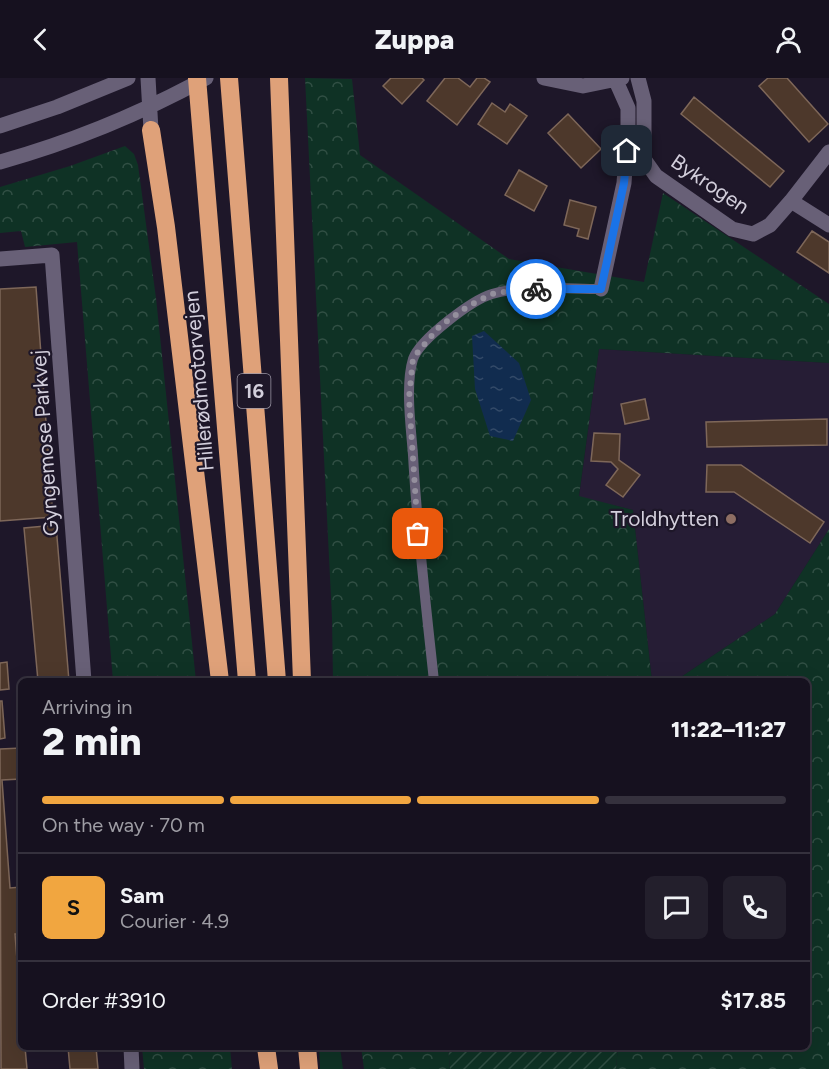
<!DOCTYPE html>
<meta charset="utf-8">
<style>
:root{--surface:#16111f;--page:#231f2c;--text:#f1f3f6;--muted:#9e9da4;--line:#35313d;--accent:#f1a640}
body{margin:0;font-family:Figtree,sans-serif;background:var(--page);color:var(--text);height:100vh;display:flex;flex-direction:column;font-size:22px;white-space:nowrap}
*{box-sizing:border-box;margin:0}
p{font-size:20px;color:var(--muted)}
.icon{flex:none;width:33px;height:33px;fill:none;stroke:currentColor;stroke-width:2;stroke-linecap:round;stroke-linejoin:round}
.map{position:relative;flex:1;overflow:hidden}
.details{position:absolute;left:18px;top:600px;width:792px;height:372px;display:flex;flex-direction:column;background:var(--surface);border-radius:9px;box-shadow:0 6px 24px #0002,0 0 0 2px var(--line)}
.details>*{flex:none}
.pin{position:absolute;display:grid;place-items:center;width:51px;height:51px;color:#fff;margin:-26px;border-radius:12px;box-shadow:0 3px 9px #0006}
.courier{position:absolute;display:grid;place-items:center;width:60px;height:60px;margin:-30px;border:4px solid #1a73e8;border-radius:50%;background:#fff;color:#222;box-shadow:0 2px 8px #0007}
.overview em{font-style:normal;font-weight:800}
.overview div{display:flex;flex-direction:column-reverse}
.overview{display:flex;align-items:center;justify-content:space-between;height:102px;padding:0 24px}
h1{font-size:39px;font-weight:800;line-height:45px}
.bar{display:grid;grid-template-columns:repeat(4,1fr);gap:9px 6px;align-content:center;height:72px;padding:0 24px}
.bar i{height:8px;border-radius:4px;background:var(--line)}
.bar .active{background:var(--accent)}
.bar p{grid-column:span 4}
.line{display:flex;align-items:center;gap:15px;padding:0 24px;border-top:2px solid var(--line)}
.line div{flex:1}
.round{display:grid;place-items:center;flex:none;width:63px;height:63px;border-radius:9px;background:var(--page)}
header{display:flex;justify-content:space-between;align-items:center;height:78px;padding:0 24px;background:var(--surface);font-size:27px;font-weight:800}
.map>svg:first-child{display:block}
.built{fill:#261d35}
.grass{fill:#0f3225}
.forest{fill:url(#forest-crowns)}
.garden{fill:url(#garden-furrows)}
.water{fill:url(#water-ripples)}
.building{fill:#4d382b;stroke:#7e6759;stroke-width:1.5}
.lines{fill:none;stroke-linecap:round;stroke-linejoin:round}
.lane{stroke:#686077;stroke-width:10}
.street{stroke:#686077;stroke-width:15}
.secondary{stroke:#686077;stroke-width:15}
.highway{stroke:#dfa179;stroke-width:18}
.done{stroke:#948f9d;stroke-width:6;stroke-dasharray:0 10.8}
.route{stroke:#1a73e8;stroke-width:8}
.education-dot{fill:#8d6e63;stroke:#1e1729;stroke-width:2}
.labels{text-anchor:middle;stroke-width:4.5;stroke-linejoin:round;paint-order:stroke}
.shield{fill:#1e1729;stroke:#9d98a6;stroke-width:1.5}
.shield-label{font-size:20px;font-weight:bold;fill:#d3cfdc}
.street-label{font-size:21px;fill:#d3cfdc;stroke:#1e1729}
.poi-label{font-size:21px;fill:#d3cfdc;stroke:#1e1729;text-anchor:end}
</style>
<header><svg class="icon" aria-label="back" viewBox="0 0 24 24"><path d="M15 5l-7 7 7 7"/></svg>Zuppa<svg class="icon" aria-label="person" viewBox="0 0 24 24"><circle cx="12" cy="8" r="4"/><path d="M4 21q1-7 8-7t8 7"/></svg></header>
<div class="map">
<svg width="829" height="991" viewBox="0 0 829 991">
<defs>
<pattern id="forest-crowns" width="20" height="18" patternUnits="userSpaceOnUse" patternTransform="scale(1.5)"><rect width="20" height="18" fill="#0f3225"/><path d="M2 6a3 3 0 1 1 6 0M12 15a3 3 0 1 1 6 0" fill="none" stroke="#314f44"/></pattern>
<pattern id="garden-furrows" width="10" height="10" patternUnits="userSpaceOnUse" patternTransform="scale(1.5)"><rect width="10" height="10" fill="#0f3225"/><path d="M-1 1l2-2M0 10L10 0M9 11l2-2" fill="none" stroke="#314f44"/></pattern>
<pattern id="water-ripples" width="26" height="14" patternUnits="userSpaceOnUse" patternTransform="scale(1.5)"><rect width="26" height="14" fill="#112c4f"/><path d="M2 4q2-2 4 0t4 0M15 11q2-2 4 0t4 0" fill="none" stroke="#334a68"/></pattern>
</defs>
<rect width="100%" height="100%" fill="#1e1729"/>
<!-- built -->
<path class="built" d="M 599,271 L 829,285 L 829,451 L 775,536 L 675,603 L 652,603 L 633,432 L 579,419 Z"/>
<!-- grass -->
<path class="grass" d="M 319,969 L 340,969 L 343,991 L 320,991 Z"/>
<!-- forest -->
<path class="forest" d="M 305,0 L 352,1 L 360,77 L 509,181 L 644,204 L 663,115 L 829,226 L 829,285 L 599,271 L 579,418 L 633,432 L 652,603 L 333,603 L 332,539 Z
M 125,68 L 134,76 L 138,87 L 156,220 L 196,603 L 113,603 L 77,164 L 25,169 L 21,153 L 0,155 L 0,109 L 70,88 Z
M 829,451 L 829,991 L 616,991 L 618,969 L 807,969 L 807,603 L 675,603 L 775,536 Z
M 142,969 L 230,969 L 232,991 L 144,991 Z
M 361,969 L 448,969 L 450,991 L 364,991 Z"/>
<!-- garden -->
<path class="garden" d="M 448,969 L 618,969 L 616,991 L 450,991 Z"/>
<!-- water -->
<path class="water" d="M 484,253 L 519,285 L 531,322 L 513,363 L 490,358 L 475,311 L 472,258 Z"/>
<!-- building -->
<path class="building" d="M 391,0 L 422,0 L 424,2 L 402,26 L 383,8 Z
M 445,0 L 458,0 L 470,9 L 477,0 L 484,0 L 490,4 L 457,47 L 427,23 Z
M 768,0 L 787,0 L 828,46 L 809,64 L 759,8 Z
M 694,19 L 784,93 L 770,109 L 681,36 Z
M 492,25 L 505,34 L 510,26 L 527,38 L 507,66 L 478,46 Z
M 568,36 L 601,71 L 581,90 L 548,55 Z
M 519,92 L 547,108 L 534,133 L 505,117 Z
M 570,122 L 596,129 L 588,161 L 577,158 L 579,151 L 564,147 Z
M 812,153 L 829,164 L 829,195 L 797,174 Z
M 36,209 L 53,439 L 0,443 L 0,211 Z
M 645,321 L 649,341 L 625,346 L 621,326 Z
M 827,341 L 827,367 L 707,369 L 706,344 Z
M 594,355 L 620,356 L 619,382 L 640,397 L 623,419 L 606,407 L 618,391 L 611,384 L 591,383 Z
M 707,387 L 741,387 L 824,444 L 810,465 L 734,414 L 706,414 Z
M 56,447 L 69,603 L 38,603 L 24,450 Z
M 7,584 L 9,611 L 0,612 L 0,585 Z
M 0,623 L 2,623 L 5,660 L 0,661 Z
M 21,670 L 21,701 L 2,702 L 10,810 L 21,809 L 21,856 L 15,856 L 19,907 L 21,906 L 21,969 L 25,969 L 27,991 L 1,991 L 0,671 Z
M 68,969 L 96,969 L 98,991 L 70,991 Z"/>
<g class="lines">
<!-- lane -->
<path class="lane" d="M 434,603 C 426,528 417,452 413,377 C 411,350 405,307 413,281 C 420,261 472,222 492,216 C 527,206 566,211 601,211"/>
<!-- street -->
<path class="street" d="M 544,0 L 583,8 L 622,0
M 638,0 L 644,23 L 644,81 L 656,98 L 732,151 L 753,156 L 770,147 L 791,123 L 829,74
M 791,123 L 829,147
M 0,181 L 52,177 L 84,603
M 601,211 L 624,105 L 628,51 L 628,30 L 616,3
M 131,969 L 132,991"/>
<!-- secondary -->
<path class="secondary" d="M 148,0 L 151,52
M 0,48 L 57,29 L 128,0
M 0,84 C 72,64 140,36 206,0"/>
<!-- highway -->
<path class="highway" d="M 197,0 L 247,603
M 229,0 L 277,603
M 279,0 L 302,603
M 151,52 L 166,149 L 220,603
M 266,969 L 269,991
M 307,969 L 309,991"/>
</g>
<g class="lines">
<!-- done -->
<path class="done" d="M 418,456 L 409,320 L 413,280 L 440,248 L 467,229 L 491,216 L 522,211 L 536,211"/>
<!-- route -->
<path class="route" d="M 536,211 L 601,211 L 624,105 L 627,73"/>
</g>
<!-- markers -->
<circle class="education-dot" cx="731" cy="441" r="6"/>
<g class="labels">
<!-- shield labels -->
<rect class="shield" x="237.5" y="296" width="33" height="34" rx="4.5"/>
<g class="shield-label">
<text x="254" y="320">16</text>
</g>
<!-- street labels -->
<g class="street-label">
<text transform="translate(710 106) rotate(34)" y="7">Bykrogen</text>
<text transform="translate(199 303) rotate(-95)" y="7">Hillerødmotorvejen</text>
<text transform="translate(45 365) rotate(-94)" y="7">Gyngemose Parkvej</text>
</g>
<!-- poi labels -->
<g class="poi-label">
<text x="719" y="448">Troldhytten</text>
</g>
</g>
</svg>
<div class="pin" style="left:418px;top:456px;background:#ea580c"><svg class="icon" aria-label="bag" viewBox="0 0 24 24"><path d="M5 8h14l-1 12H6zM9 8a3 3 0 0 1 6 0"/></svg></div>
<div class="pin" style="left:627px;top:73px;background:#1f2937"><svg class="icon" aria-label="home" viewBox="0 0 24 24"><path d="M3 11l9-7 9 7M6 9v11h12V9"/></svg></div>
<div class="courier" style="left:536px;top:211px"><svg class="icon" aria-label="bike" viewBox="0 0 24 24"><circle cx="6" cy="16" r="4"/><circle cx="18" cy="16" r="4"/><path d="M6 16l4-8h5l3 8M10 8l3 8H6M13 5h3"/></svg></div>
<section class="details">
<div class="overview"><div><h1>2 min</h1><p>Arriving in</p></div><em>11:22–11:27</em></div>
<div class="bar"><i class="active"></i><i class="active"></i><i class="active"></i><i></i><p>On the way · 70 m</p></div>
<div class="line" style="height:108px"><b class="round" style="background:var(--accent);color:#111">S</b><div><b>Sam</b><p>Courier · 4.9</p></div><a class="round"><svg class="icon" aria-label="chat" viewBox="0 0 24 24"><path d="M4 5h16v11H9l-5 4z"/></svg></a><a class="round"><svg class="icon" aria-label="phone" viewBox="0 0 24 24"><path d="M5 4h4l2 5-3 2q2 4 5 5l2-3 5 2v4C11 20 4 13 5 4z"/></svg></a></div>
<div class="line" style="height:78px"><div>Order #3910</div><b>$17.85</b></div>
</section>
</div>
